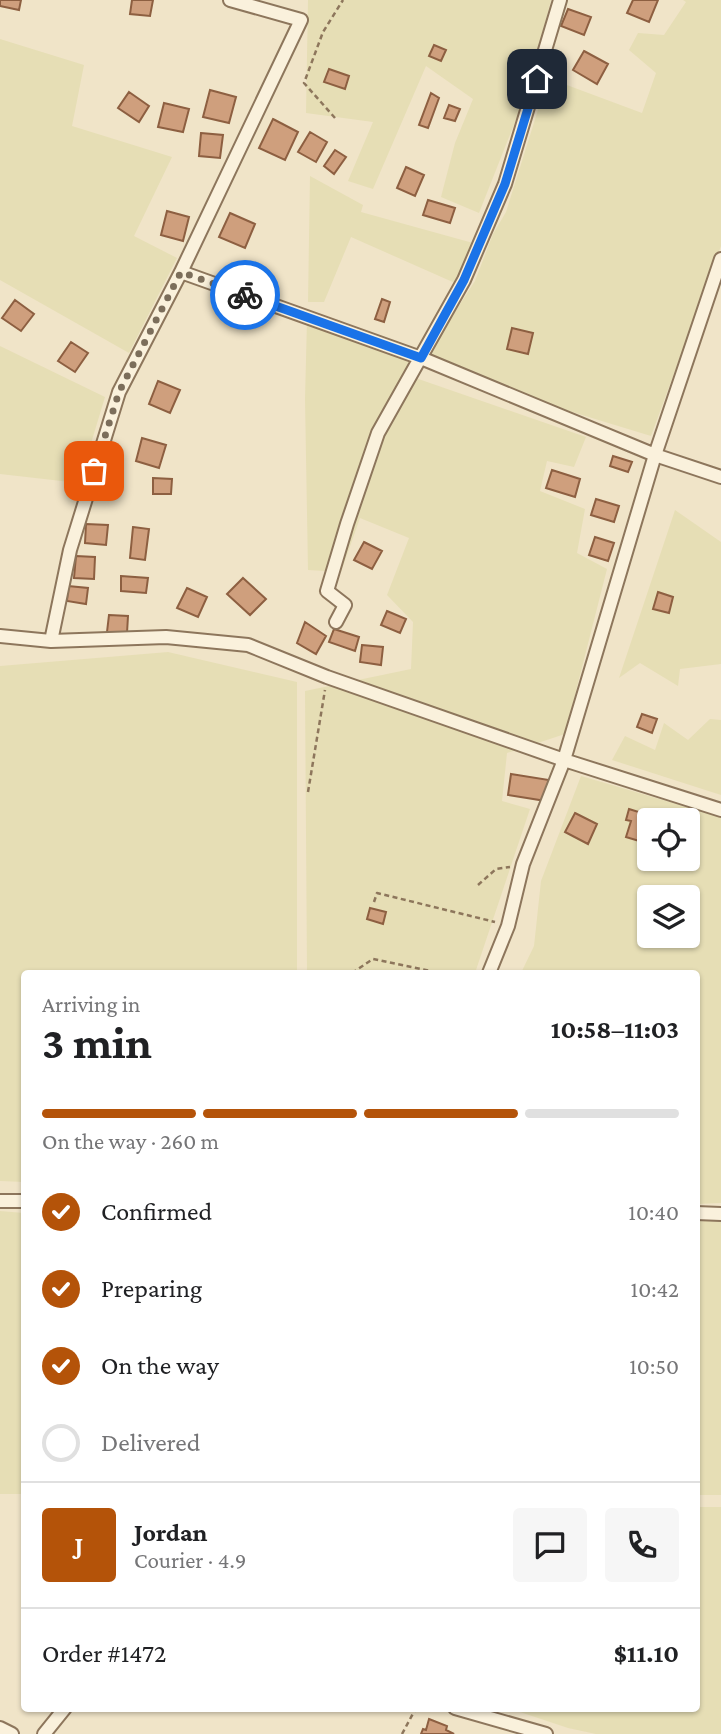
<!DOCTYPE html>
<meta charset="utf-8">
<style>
:root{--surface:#fff;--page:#f6f6f6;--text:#202124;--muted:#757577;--line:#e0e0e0;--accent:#b45309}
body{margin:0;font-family:"Crimson Pro",serif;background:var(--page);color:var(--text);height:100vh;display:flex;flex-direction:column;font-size:26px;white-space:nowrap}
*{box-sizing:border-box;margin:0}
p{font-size:23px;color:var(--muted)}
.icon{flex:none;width:38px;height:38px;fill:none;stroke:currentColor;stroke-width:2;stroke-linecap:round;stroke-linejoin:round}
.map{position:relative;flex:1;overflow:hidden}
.details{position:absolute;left:21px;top:970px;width:679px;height:742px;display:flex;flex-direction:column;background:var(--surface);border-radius:7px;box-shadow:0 2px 5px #0004}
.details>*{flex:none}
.fabs{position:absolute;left:637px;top:808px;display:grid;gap:14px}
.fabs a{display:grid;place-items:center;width:63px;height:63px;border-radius:7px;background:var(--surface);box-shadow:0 2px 5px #0004;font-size:35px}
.pin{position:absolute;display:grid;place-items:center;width:60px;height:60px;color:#fff;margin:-30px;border-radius:14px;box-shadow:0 4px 10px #0006}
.courier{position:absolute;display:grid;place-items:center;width:70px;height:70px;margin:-35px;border:5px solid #1a73e8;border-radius:50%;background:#fff;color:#222;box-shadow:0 2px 9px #0007}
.overview em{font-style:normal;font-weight:700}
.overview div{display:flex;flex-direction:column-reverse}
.overview{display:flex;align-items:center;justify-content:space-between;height:119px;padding:0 21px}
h1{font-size:46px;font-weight:700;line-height:52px}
.bar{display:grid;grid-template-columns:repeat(4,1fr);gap:10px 7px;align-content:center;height:84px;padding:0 21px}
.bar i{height:9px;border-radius:5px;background:var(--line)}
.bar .active{background:var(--accent)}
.bar p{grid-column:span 4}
.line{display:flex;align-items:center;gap:18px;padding:0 21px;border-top:2px solid var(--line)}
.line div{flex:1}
.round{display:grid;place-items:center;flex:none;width:74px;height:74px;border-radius:7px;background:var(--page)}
ol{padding:0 21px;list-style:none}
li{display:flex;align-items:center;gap:21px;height:77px}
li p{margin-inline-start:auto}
li .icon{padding:7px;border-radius:50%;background:var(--accent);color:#fff;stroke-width:4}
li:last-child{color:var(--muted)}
li i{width:38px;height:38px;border:4px solid var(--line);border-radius:50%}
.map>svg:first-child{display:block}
.farmland{fill:#e6deb5;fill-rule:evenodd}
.building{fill:#cf9f7d;stroke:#8d5f41;stroke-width:2}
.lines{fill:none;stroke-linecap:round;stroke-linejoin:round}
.street-casing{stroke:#8d765c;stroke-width:16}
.path{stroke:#8d765c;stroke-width:2.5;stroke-dasharray:5 3.5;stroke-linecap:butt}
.street{stroke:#faf1dc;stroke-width:12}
.done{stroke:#7c6e5b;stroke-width:7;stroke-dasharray:0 12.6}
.route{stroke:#1a73e8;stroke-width:9}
</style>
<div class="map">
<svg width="721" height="1734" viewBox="0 0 721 1734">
<rect width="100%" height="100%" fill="#f0e4c8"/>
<!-- farmland -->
<path class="farmland" d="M 308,0 L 551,0 L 530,84 L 479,213 L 441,197 L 455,143 L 473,99 L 426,66 L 373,189 L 348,181 L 373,122 L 306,113 Z
M 683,0 L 721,0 L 721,246 L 651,436 L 546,404 L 427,355 L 475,281 L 493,234 L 506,212 L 548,78 L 642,113 L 656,73 L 629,50 L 638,33 L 664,35 L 686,2 Z
M 0,39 L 84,65 L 72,126 L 172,157 L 134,236 L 177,258 L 129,353 L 0,280 Z
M 310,176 L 363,205 L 361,212 L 473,243 L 455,283 L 351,237 L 324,302 L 308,302 Z
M 307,320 L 411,361 L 404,374 L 586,437 L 574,467 L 547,461 L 540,491 L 585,509 L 577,553 L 607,569 L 565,734 L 507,753 L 502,801 L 530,809 L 475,973 L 307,973 L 305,691 L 411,669 L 413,622 L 387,595 L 409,538 L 360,518 L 341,572 L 308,570 L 305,399 Z
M 0,346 L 105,397 L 79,483 L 0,474 Z
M 675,510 L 721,542 L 721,664 L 680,669 L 678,686 L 640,663 L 619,678 Z
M 168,652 L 297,682 L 297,973 L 24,973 L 24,1182 L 0,1181 L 0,666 Z
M 710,719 L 721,720 L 721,795 L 612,760 L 625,736 L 655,750 L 664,723 L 688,740 Z
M 581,776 L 721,817 L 721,1203 L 697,1204 L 696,973 L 521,973 L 534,946 L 541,881 ZM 649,821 L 688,821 L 688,859 L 649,859 ZM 649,898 L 688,898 L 688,936 L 649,936 Z
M 0,1211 L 24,1213 L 24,1494 L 0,1494 Z
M 696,1219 L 721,1220 L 721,1495 L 697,1495 Z
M 697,1507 L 721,1507 L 721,1734 L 596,1734 L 568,1728 L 508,1708 L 696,1708 Z"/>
<!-- building -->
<path class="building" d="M 0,0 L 21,0 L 19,10 L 0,6 Z
M 132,0 L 153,0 L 150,16 L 130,14 Z
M 633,0 L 658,0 L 649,22 L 627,13 Z
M 568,9 L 591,17 L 584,35 L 561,26 Z
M 434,45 L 446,50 L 441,61 L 429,56 Z
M 584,51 L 608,64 L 597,84 L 573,70 Z
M 329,69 L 349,76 L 345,89 L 324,82 Z
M 210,90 L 236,97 L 229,123 L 203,117 Z
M 129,92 L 149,106 L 139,122 L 118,108 Z
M 431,93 L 439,98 L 428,128 L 419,125 Z
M 164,103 L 189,109 L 183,132 L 158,127 Z
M 449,105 L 460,109 L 455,121 L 444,118 Z
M 273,119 L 298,132 L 285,160 L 259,148 Z
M 310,132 L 327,142 L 316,162 L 298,152 Z
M 201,133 L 223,135 L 220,158 L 199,156 Z
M 335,150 L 346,157 L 334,174 L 324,166 Z
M 406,167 L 424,175 L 415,196 L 397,188 Z
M 428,200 L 455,208 L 450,223 L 423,215 Z
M 167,211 L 189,217 L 183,241 L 161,235 Z
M 230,213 L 255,224 L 245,248 L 219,237 Z
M 382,299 L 390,302 L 384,322 L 375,319 Z
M 15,300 L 34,314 L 21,331 L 2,318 Z
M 512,328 L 533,333 L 528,354 L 507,349 Z
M 71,342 L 88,353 L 75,372 L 58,361 Z
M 158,381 L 180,390 L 170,413 L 149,404 Z
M 142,438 L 166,445 L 159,468 L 136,461 Z
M 613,456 L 632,462 L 628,472 L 610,466 Z
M 552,470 L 580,479 L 575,497 L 546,488 Z
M 153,478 L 172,479 L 171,494 L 153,494 Z
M 596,499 L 619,506 L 614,522 L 591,515 Z
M 86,524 L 108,525 L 106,545 L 85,543 Z
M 133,527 L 149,529 L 145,560 L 130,558 Z
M 595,537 L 614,543 L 608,561 L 589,555 Z
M 364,542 L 382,551 L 372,569 L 354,560 Z
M 76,556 L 95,557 L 94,579 L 74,578 Z
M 121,576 L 148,578 L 146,593 L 121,591 Z
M 243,578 L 266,599 L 250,615 L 227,594 Z
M 68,586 L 88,588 L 86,604 L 67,601 Z
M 187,588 L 207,597 L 198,617 L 177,608 Z
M 658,592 L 673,597 L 669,613 L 653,609 Z
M 387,611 L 406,619 L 400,633 L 381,625 Z
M 109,615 L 128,616 L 127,633 L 107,632 Z
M 305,622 L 326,636 L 316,654 L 297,643 Z
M 334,629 L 359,637 L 355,651 L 329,642 Z
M 362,645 L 383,647 L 381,665 L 360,662 Z
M 642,714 L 657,719 L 652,733 L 637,727 Z
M 511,774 L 549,780 L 546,801 L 508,795 Z
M 629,809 L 661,819 L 660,821 L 649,821 L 649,844 L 626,837 L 631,821 L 626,820 Z
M 575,813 L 597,824 L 588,844 L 565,832 Z
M 370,908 L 386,912 L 383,924 L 367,919 Z
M 429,1719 L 447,1726 L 446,1730 L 454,1734 L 421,1734 L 423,1729 L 426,1730 Z"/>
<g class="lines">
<defs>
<path id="street" d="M 181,272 L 421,358 L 655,455 L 721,477
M 336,622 L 345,605 L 327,591 L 347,524 L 378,433 L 464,280 L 505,184 L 560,0
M 0,636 L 51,641 L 166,637 L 248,645 L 327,677 L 564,760 L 721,810
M 51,641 L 70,550 L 119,392 L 181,272 L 301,20 L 230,0
M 489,973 L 508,926 L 523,864 L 564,760 L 655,455 L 721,259
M 0,1201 L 24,1201
M 696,1213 L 721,1214
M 455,1708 L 546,1734
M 0,1728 L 12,1734
M 44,1734 L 65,1708"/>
</defs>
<!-- street casing -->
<use href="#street" class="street-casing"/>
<!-- path -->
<path class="path" d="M 335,118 L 304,83 L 323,32 L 343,0
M 308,792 L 325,690
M 478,885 L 496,869 L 510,867
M 374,902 L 377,893 L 495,922
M 352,973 L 373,959 L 440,973
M 402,1734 L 416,1708"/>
<!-- street -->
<use href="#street" class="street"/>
</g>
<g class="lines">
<!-- done -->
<path class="done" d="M 94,471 L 119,392 L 181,272 L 245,295"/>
<!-- route -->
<path class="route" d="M 245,295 L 421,358 L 464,280 L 505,184 L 537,79"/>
</g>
</svg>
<div class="fabs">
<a><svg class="icon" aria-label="locate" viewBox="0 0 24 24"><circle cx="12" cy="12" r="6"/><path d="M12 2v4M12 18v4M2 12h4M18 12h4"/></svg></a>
<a><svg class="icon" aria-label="layers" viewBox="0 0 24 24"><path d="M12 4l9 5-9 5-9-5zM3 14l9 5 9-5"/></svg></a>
</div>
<div class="pin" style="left:94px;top:471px;background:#ea580c"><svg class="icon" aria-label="bag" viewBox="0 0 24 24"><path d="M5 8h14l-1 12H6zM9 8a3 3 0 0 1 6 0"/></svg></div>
<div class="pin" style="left:537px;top:79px;background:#1f2937"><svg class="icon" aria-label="home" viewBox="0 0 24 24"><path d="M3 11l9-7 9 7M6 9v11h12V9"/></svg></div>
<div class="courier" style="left:245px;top:295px"><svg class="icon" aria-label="bike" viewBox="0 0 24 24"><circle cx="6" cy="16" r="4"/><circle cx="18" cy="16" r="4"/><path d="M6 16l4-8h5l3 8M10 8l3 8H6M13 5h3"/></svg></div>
<section class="details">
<div class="overview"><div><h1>3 min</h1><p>Arriving in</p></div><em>10:58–11:03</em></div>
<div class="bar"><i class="active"></i><i class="active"></i><i class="active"></i><i></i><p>On the way · 260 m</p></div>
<ol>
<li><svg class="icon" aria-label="check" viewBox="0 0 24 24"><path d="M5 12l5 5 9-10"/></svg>Confirmed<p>10:40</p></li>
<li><svg class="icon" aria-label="check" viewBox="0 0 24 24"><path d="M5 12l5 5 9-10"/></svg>Preparing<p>10:42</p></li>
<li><svg class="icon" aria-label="check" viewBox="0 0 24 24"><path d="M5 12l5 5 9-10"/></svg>On the way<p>10:50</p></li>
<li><i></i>Delivered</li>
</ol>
<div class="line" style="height:126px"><b class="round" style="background:var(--accent);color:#fff">J</b><div><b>Jordan</b><p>Courier · 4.9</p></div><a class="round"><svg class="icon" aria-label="chat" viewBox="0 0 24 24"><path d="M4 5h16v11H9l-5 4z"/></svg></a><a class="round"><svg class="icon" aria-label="phone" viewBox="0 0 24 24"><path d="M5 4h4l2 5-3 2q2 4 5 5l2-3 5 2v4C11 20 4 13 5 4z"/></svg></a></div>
<div class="line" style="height:91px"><div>Order #1472</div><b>$11.10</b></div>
</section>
</div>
